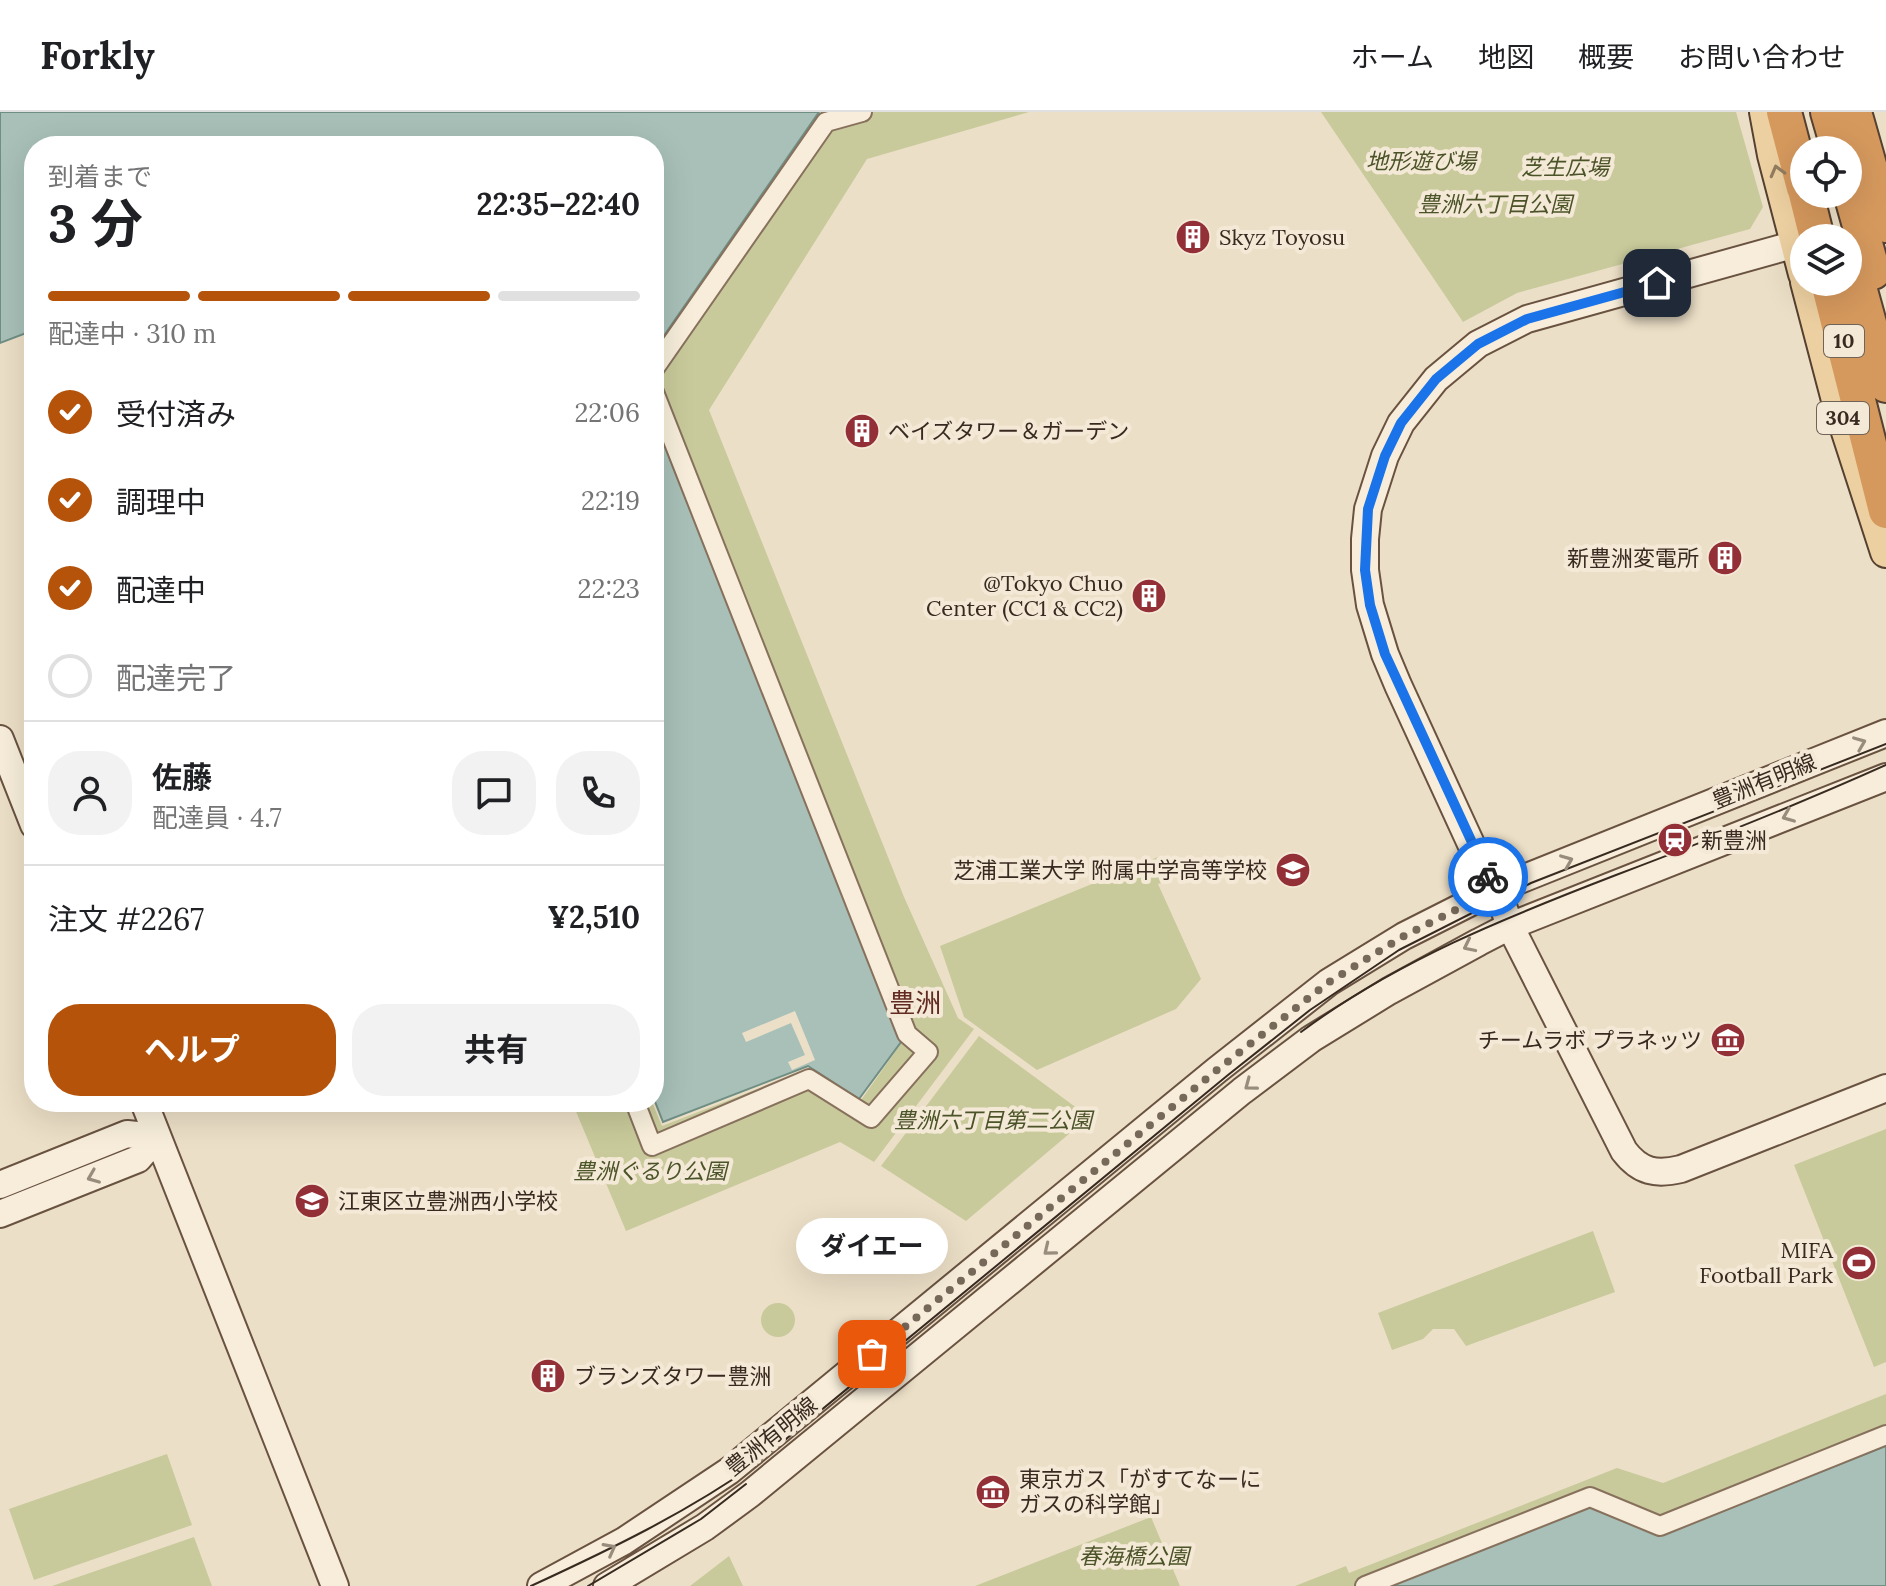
<!DOCTYPE html>
<html lang="ja">
<meta charset="utf-8">
<style>
:root{--surface:#fff;--page:#f2f2f2;--text:#202124;--muted:#757577;--line:#e0e0e0;--accent:#b45309}
body{margin:0;font-family:Lora,"Noto Sans JP",serif;background:var(--page);color:var(--text);height:100vh;display:flex;flex-direction:column;font-size:30px;white-space:nowrap}
*{box-sizing:border-box;margin:0}
p{font-size:26px;color:var(--muted)}
.icon{flex:none;width:44px;height:44px;fill:none;stroke:currentColor;stroke-width:2;stroke-linecap:round;stroke-linejoin:round}
.map{position:relative;flex:1;overflow:hidden}
.panel{position:absolute;left:24px;top:24px;width:640px;height:976px;display:flex;flex-direction:column;background:var(--surface);border-radius:32px;box-shadow:0 8px 32px #0002}
.panel>*{flex:none}
.buttons{position:absolute;left:1790px;top:24px;display:grid;gap:16px}
.buttons a{display:grid;place-items:center;width:72px;height:72px;border-radius:50%;background:var(--surface);box-shadow:0 8px 32px #0002;font-size:40px}
.pin{position:absolute;display:grid;place-items:center;width:68px;height:68px;color:#fff;margin:-34px;border-radius:16px;box-shadow:0 4px 12px #0006}
.courier{position:absolute;display:grid;place-items:center;width:80px;height:80px;margin:-40px;border:6px solid #1a73e8;border-radius:50%;background:#fff;color:#222;box-shadow:0 2px 10px #0007}
.bubble{position:absolute;height:56px;border-radius:28px;background:var(--surface);box-shadow:0 8px 32px #0002;font-size:26px;font-weight:700;line-height:56px;text-align:center}
.headline em{font-style:normal;font-weight:700}
.headline div{display:flex;flex-direction:column-reverse}
.headline{display:flex;align-items:center;justify-content:space-between;height:136px;padding:0 24px}
h1{font-size:52px;font-weight:700;line-height:60px}
.bar{display:grid;grid-template-columns:repeat(4,1fr);gap:12px 8px;align-content:center;height:96px;padding:0 24px}
.bar i{height:10px;border-radius:6px;background:var(--line)}
.bar .current{background:var(--accent)}
.bar p{grid-column:span 4}
.line{display:flex;align-items:center;gap:20px;padding:0 24px;border-top:2px solid var(--line)}
.line div{flex:1}
.round{display:grid;place-items:center;flex:none;width:84px;height:84px;border-radius:32px;background:var(--page)}
ol{padding:0 24px;list-style:none}
li{display:flex;align-items:center;gap:24px;height:88px}
li p{margin-inline-start:auto}
li .icon{padding:8px;border-radius:50%;background:var(--accent);color:#fff;stroke-width:4}
li:last-child{color:var(--muted)}
li i{width:44px;height:44px;border:4px solid var(--line);border-radius:50%}
.action{display:flex;gap:16px;margin-top:auto;padding:16px 24px}
.action a{flex:1;height:92px;border-radius:32px;background:var(--accent);color:#fff;font-size:32px;font-weight:700;line-height:92px;text-align:center}
.action a+a{background:var(--page);color:var(--text)}
header{display:flex;align-items:center;gap:48px;box-sizing:border-box;height:112px;padding:0 40px;background:var(--surface);border-bottom:2px solid var(--line)}
header strong{font-size:38px}
nav{display:flex;gap:44px;margin-inline-start:auto;font-size:28px}
.map>svg:first-child{display:block}
.green{fill:#c8ca9b}
.water{fill:#a8c0b8;stroke:#6f8e84;stroke-width:2}
.pier{fill:#ecdfc7}
.lines{fill:none;stroke-linecap:round;stroke-linejoin:round}
.street-casing{stroke:#87715d;stroke-width:22}
.secondary-casing{stroke:#695240;stroke-width:30}
.primary-casing{stroke:#554031;stroke-width:34}
.highway-casing{stroke:#554031;stroke-width:38}
.street{stroke:#f7edda;stroke-width:18}
.secondary{stroke:#f7edda;stroke-width:26}
.primary{stroke:#edd0a1;stroke-width:30}
.highway{stroke:#d6995d;stroke-width:34}
.tram{stroke:#382a20;stroke-width:2}
.oneway{stroke:#927d60}
.oneway2{stroke:#988c7d}
.done{stroke:#77695a;stroke-width:8;stroke-dasharray:0 14.4}
.route{stroke:#1a73e8;stroke-width:10}
.labels{text-anchor:middle;stroke-width:8;stroke-linejoin:round;paint-order:stroke}
.shield{fill:#f4e9d6;stroke:#706357;stroke-width:2}
.shield-label{font-size:20px;font-weight:bold;fill:#382a20}
.park-label{font-size:22px;font-style:italic;fill:#4b5328;stroke:#f4e9d6}
.poi-label{font-size:22px;fill:#382a20;stroke:#f4e9d6;text-anchor:start}
.street-label{font-size:22px;fill:#382a20;stroke:#f4e9d6}
.quarter-label{font-size:26px;fill:#622b22;stroke:#f4e9d6}
</style>
<header>
<strong>Forkly</strong>
<nav><a>ホーム</a><a>地図</a><a>概要</a><a>お問い合わせ</a></nav>
</header>
<div class="map">
<svg width="1886" height="1474" viewBox="0 0 1886 1474">
<rect width="100%" height="100%" fill="#ecdfc7"/>
<!-- green -->
<path class="green" d="M 821,0 L 1029,0 L 867,47 L 709,298 L 904,785 L 958,906 L 974,917 L 874,1050 L 840,1030 L 626,1119 L 572,990 L 652,990 L 662,1014 L 807,958 L 859,991 L 902,930 L 654,302 L 654,242 Z
M 1321,0 L 1736,0 L 1763,95 L 1750,117 L 1517,181 L 1463,210 Z
M 1158,745 L 1168,769 L 1158,772 L 1201,867 L 1176,897 L 1037,958 L 964,905 L 940,834 Z
M 979,924 L 1089,1005 L 966,1109 L 881,1054 Z
M 1886,1017 L 1886,1250 L 1874,1255 L 1794,1053 Z
M 1593,1119 L 1615,1180 L 1466,1234 L 1454,1217 L 1433,1217 L 1423,1227 L 1392,1238 L 1378,1201 Z
M761 1208a17 17 0 1 1 34 0a17 17 0 1 1-34 0Z
M 1886,1282 L 1886,1332 L 1662,1422 L 1377,1474 L 1295,1474 L 1346,1454 L 1349,1461 L 1617,1356 L 1663,1371 Z
M 167,1342 L 192,1413 L 34,1468 L 9,1397 Z
M 1151,1405 L 1180,1474 L 975,1474 Z
M 194,1425 L 212,1474 L 52,1474 Z
M 729,1444 L 743,1474 L 690,1474 Z"/>
<!-- water -->
<path class="water" d="M 0,0 L 819,0 L 654,238 L 654,34 L 34,34 L 34,218 L 0,231 Z
M 654,306 L 901,930 L 859,987 L 808,954 L 663,1010 L 654,987 Z
M 1886,1334 L 1886,1474 L 1377,1474 L 1589,1389 L 1662,1423 Z"/>
<!-- pier -->
<path class="pier" d="M 795,899 L 815,948 L 792,958 L 788,950 L 805,943 L 791,911 L 746,930 L 742,921 Z"/>
<g class="lines">
<defs>
<path id="street" d="M 654,257 L 826,10 L 862,0
M 635,990 L 652,1034 L 809,967 L 871,1006 L 928,940 L 907,922 L 654,280
M 1365,1474 L 1590,1385 L 1660,1414 L 1886,1323"/>
<path id="secondary" d="M 1796,132 L 1527,207 L 1478,232 L 1436,267 L 1401,311 L 1385,344 L 1368,397 L 1365,427 L 1365,458 L 1370,493 L 1385,542 L 1398,573 L 1483,758 L 1497,777 L 1510,814 L 1624,1039 C 1640,1060 1656,1063 1681,1057 L 1886,976
M 0,627 L 34,713
M 144,990 L 335,1474
M 0,1073 L 127,1022 L 157,1025
M 0,1102 L 138,1047 L 157,1025
M 541,1474 L 624,1429 L 729,1359 L 1217,958 L 1329,870 L 1404,824 L 1497,777 L 1886,621
M 607,1474 L 705,1415 L 750,1382 L 1242,979 L 1311,927 L 1389,879 L 1479,830 L 1510,814 L 1886,665"/>
<path id="primary" d="M 1765,0 L 1773,43 L 1804,162
M 1806,170 L 1838,292 L 1886,440"/>
<path id="highway" d="M 1784,0 L 1804,76
M 1828,0 L 1839,38
M 1854,0 L 1886,113
M 1848,71 L 1873,160
M 1806,82 L 1817,126
M 1848,135 L 1886,273
M 1828,170 L 1886,399"/>
</defs>
<!-- street casing -->
<use href="#street" class="street-casing"/>
<!-- secondary casing -->
<use href="#secondary" class="secondary-casing"/>
<!-- primary casing -->
<use href="#primary" class="primary-casing"/>
<!-- highway casing -->
<use href="#highway" class="highway-casing"/>
<!-- street -->
<use href="#street" class="street"/>
<!-- secondary -->
<use href="#secondary" class="secondary"/>
<!-- primary -->
<use href="#primary" class="primary"/>
<!-- highway -->
<use href="#highway" class="highway"/>
<!-- tram -->
<path class="tram" d="M 1301,920 C 1396,849 1507,805 1616,763 C 1706,729 1797,693 1886,653
M 531,1474 C 609,1438 686,1401 757,1351 L 1228,963 L 1310,898 L 1399,838 L 1531,771 L 1886,632
M 588,1474 L 701,1407 L 746,1372"/>
</g>
<!-- one-way arrows -->
<defs><path id="oneway-chevron" d="M-2-3.5L2.5 0L-2 3.5" fill="none" stroke-width="1.6" stroke-linecap="round" stroke-linejoin="round" transform="scale(2)"/></defs>
<use class="oneway" href="#oneway-chevron" transform="translate(1777 59) rotate(-105)"/>
<g class="oneway2">
<use href="#oneway-chevron" transform="translate(1860 631) rotate(-22)"/>
<use href="#oneway-chevron" transform="translate(1788 704) rotate(158)"/>
<use href="#oneway-chevron" transform="translate(1567 749) rotate(-22)"/>
<use href="#oneway-chevron" transform="translate(1469 834) rotate(154)"/>
<use href="#oneway-chevron" transform="translate(1250 973) rotate(143)"/>
<use href="#oneway-chevron" transform="translate(93 1065) rotate(158)"/>
<use href="#oneway-chevron" transform="translate(1049 1138) rotate(141)"/>
<use href="#oneway-chevron" transform="translate(610 1437) rotate(-28)"/>
</g>
<g class="lines">
<!-- done -->
<path class="done" d="M 872,1242 L 1217,958 L 1329,870 L 1404,824 L 1497,777 L 1488,765"/>
<!-- route -->
<path class="route" d="M 1488,765 L 1385,542 L 1370,493 L 1365,458 L 1368,397 L 1385,344 L 1401,311 L 1436,267 L 1478,232 L 1527,207 L 1657,171"/>
</g>
<!-- icons -->
<defs>
<symbol id="building-disc" viewBox="-11 -11 22 22"><circle r="9.5" fill="#933037" stroke="#f4e9d6"/><path d="M-4-6H4V6H1V3H-1V6H-4ZM-2.5-4.3h1.7v1.8h-1.7ZM.8-4.3h1.7v1.8H.8ZM-2.5-1h1.7V.8h-1.7ZM.8-1h1.7V.8H.8Z" fill="#fff"/></symbol>
<symbol id="station-disc" viewBox="-11 -11 22 22"><circle r="9.5" fill="#933037" stroke="#f4e9d6"/><path d="M-3-6H3Q5-6 5-4V2Q5 4 3 4L4.5 6H3L1.5 4h-3L-3 6H-4.5L-3 4Q-5 4-5 2V-4Q-5-6-3-6ZM-3.5-4v3h7v-3ZM-3.5 1v1.5H-2V1ZM2 1v1.5H3.5V1Z" fill="#fff"/></symbol>
<symbol id="school-disc" viewBox="-11 -11 22 22"><circle r="9.5" fill="#933037" stroke="#f4e9d6"/><path d="M0-5L7-2L0 1L-7-2ZM-4 1L0 2.5L4 1V4Q0 6-4 4Z" fill="#fff"/></symbol>
<symbol id="museum-disc" viewBox="-11 -11 22 22"><circle r="9.5" fill="#933037" stroke="#f4e9d6"/><path d="M0-6L6-3V-2H-6V-3ZM-5-1h2V3h-2ZM-1-1h2V3h-2ZM3-1h2V3H3ZM-6 4H6V6H-6Z" fill="#fff"/></symbol>
<symbol id="stadium-disc" viewBox="-11 -11 22 22"><circle r="9.5" fill="#933037" stroke="#f4e9d6"/><path d="M0-5a6.5 5 0 1 0 0 10a6.5 5 0 1 0 0-10ZM-3.5-1.8h7v3.6h-7Z" fill="#fff"/></symbol>
</defs>
<g fill-rule="evenodd">
<use href="#building-disc" x="1173" y="105" width="40" height="40"/>
<use href="#building-disc" x="842" y="299" width="40" height="40"/>
<use href="#building-disc" x="1705" y="426" width="40" height="40"/>
<use href="#building-disc" x="1129" y="464" width="40" height="40"/>
<use href="#station-disc" x="1655" y="708" width="40" height="40"/>
<use href="#school-disc" x="1273" y="738" width="40" height="40"/>
<use href="#museum-disc" x="1708" y="908" width="40" height="40"/>
<use href="#school-disc" x="292" y="1069" width="40" height="40"/>
<use href="#stadium-disc" x="1839" y="1131" width="40" height="40"/>
<use href="#building-disc" x="528" y="1244" width="40" height="40"/>
<use href="#museum-disc" x="973" y="1360" width="40" height="40"/>
</g>
<g class="labels">
<!-- shield labels -->
<g class="shield">
<rect x="1824" y="213" width="40" height="32" rx="6"/>
<rect x="1817" y="290" width="52" height="32" rx="6"/>
</g>
<g class="shield-label">
<text x="1844" y="236">10</text>
<text x="1843" y="313">304</text>
</g>
<!-- park labels -->
<g class="park-label">
<text x="1421" y="57">地形遊び場</text>
<text x="1565" y="63">芝生広場</text>
<text x="1495" y="100">豊洲六丁目公園</text>
<text x="993" y="1016">豊洲六丁目第二公園</text>
<text x="650" y="1067">豊洲ぐるり公園</text>
<text x="1134" y="1452">春海橋公園</text>
</g>
<!-- poi labels -->
<g class="poi-label">
<text x="1219" y="133">Skyz Toyosu</text>
<text x="888" y="327">ベイズタワー＆ガーデン</text>
<text x="1699" y="454" text-anchor="end">新豊洲変電所</text>
<text x="1123" y="479" text-anchor="end">@Tokyo Chuo<tspan x="1123" dy="25">Center (CC1 &amp; CC2)</tspan></text>
<text x="1701" y="736">新豊洲</text>
<text x="1267" y="766" text-anchor="end">芝浦工業大学 附属中学高等学校</text>
<text x="1702" y="936" text-anchor="end">チームラボ プラネッツ</text>
<text x="338" y="1097">江東区立豊洲西小学校</text>
<text x="1833" y="1146" text-anchor="end">MIFA<tspan x="1833" dy="25">Football Park</tspan></text>
<text x="574" y="1272">ブランズタワー豊洲</text>
<text x="1019" y="1375">東京ガス「がすてなーに<tspan x="1019" dy="25">ガスの科学館」</tspan></text>
</g>
<!-- street labels -->
<g class="street-label">
<text transform="translate(1764 669) rotate(-22)" y="8">豊洲有明線</text>
<text transform="translate(771 1324) rotate(-39)" y="8">豊洲有明線</text>
</g>
<!-- quarter labels -->
<g class="quarter-label">
<text x="915" y="900">豊洲</text>
</g>
</g>
</svg>
<div class="buttons">
<a><svg class="icon" aria-label="locate" viewBox="0 0 24 24"><circle cx="12" cy="12" r="6"/><path d="M12 2v4M12 18v4M2 12h4M18 12h4"/></svg></a>
<a><svg class="icon" aria-label="layers" viewBox="0 0 24 24"><path d="M12 4l9 5-9 5-9-5zM3 14l9 5 9-5"/></svg></a>
</div>
<div class="pin" style="left:872px;top:1242px;background:#ea580c"><svg class="icon" aria-label="bag" viewBox="0 0 24 24"><path d="M5 8h14l-1 12H6zM9 8a3 3 0 0 1 6 0"/></svg></div>
<div class="pin" style="left:1657px;top:171px;background:#1f2937"><svg class="icon" aria-label="home" viewBox="0 0 24 24"><path d="M3 11l9-7 9 7M6 9v11h12V9"/></svg></div>
<div class="courier" style="left:1488px;top:765px"><svg class="icon" aria-label="bike" viewBox="0 0 24 24"><circle cx="6" cy="16" r="4"/><circle cx="18" cy="16" r="4"/><path d="M6 16l4-8h5l3 8M10 8l3 8H6M13 5h3"/></svg></div>
<div class="bubble" style="left:796px;top:1106px;width:152px">ダイエー</div>
<section class="panel">
<div class="headline"><div><h1>3 分</h1><p>到着まで</p></div><em>22:35–22:40</em></div>
<div class="bar"><i class="current"></i><i class="current"></i><i class="current"></i><i></i><p>配達中 · 310 m</p></div>
<ol>
<li><svg class="icon" aria-label="check" viewBox="0 0 24 24"><path d="M5 12l5 5 9-10"/></svg>受付済み<p>22:06</p></li>
<li><svg class="icon" aria-label="check" viewBox="0 0 24 24"><path d="M5 12l5 5 9-10"/></svg>調理中<p>22:19</p></li>
<li><svg class="icon" aria-label="check" viewBox="0 0 24 24"><path d="M5 12l5 5 9-10"/></svg>配達中<p>22:23</p></li>
<li><i></i>配達完了</li>
</ol>
<div class="line" style="height:144px"><a class="round"><svg class="icon" aria-label="person" viewBox="0 0 24 24"><circle cx="12" cy="8" r="4"/><path d="M4 21q1-7 8-7t8 7"/></svg></a><div><b>佐藤</b><p>配達員 · 4.7</p></div><a class="round"><svg class="icon" aria-label="chat" viewBox="0 0 24 24"><path d="M4 5h16v11H9l-5 4z"/></svg></a><a class="round"><svg class="icon" aria-label="phone" viewBox="0 0 24 24"><path d="M5 4h4l2 5-3 2q2 4 5 5l2-3 5 2v4C11 20 4 13 5 4z"/></svg></a></div>
<div class="line" style="height:104px"><div>注文 #2267</div><b>¥2,510</b></div>
<div class="action"><a>ヘルプ</a><a>共有</a></div>
</section>
</div>
